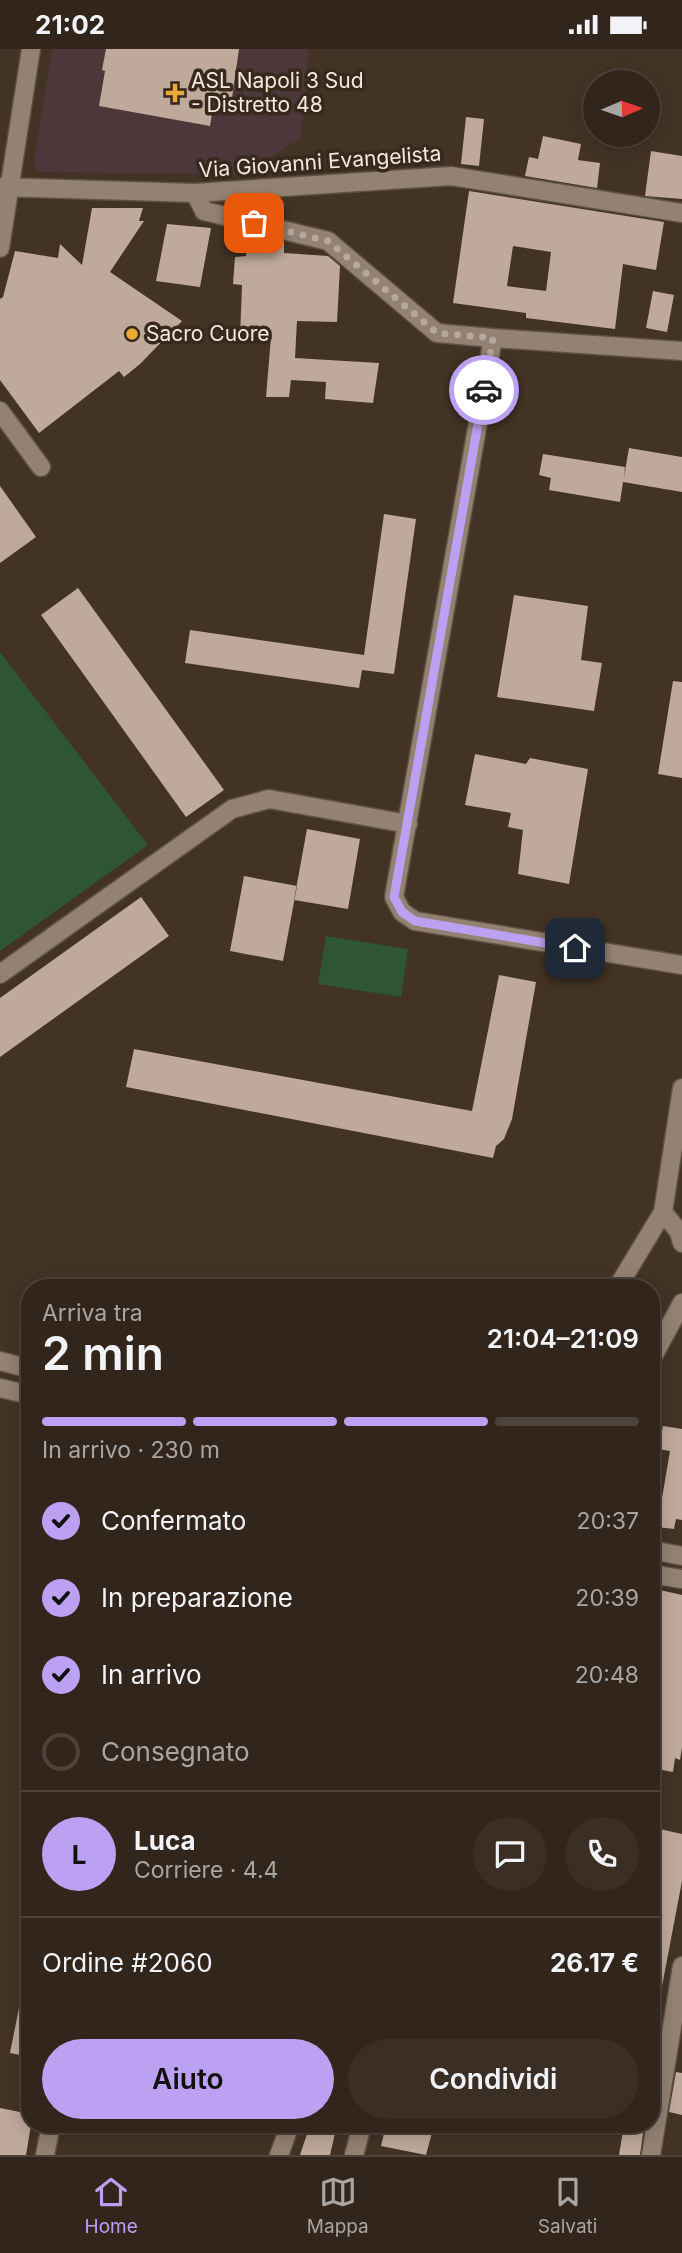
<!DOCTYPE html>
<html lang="it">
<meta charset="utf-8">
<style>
:root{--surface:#32261c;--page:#3a2e25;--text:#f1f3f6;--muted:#a8a5a3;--line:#4d433b;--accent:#bca0f2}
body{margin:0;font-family:Inter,sans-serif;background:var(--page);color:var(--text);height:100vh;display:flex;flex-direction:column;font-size:26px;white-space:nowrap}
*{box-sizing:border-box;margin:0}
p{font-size:23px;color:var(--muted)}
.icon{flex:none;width:38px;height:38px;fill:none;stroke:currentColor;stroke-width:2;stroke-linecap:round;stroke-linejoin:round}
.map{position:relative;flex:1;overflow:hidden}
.side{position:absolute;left:21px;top:1230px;width:639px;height:854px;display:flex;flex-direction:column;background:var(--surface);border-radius:28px;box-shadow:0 4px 18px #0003,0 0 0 2px var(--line)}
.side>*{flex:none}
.needle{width:46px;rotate:88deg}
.buttons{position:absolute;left:583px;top:21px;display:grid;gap:14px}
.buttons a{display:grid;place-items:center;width:77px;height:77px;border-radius:50%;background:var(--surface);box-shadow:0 4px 18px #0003,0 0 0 2px var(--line);font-size:35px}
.pin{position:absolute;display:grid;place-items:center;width:60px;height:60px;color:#fff;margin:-30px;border-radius:14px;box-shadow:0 4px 10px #0006}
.courier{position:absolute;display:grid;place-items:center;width:70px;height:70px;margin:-35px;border:5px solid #bca0f2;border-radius:50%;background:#fff;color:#222;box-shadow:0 2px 9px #0007}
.summary em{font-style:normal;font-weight:600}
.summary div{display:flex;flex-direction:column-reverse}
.summary{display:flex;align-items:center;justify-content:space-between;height:119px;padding:0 21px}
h1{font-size:46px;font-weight:600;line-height:52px}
.bar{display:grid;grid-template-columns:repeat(4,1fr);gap:10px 7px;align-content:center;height:84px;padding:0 21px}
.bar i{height:9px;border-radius:5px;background:var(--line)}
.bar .on{background:var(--accent)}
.bar p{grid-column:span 4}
.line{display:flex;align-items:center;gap:18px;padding:0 21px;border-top:2px solid var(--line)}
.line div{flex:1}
.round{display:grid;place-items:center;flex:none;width:74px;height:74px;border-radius:37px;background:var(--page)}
ol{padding:0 21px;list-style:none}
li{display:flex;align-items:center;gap:21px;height:77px}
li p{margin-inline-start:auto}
li .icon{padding:7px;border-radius:50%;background:var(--accent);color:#111;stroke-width:4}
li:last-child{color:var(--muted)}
li i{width:38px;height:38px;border:4px solid var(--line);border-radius:50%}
.action{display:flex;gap:14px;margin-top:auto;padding:14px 21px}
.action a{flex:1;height:80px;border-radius:42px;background:var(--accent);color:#111;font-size:28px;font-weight:600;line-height:80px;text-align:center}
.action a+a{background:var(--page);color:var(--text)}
.status{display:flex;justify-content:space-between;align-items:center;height:49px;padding:0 35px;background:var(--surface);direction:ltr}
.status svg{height:19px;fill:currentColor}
.tabs{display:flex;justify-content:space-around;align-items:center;height:98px;border-top:2px solid var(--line);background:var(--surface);font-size:19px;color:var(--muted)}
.tabs a{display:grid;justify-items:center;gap:4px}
.tabs .on{color:var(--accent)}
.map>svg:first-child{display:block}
.medical{fill:#4c373a}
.green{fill:#2e5633}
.building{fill:#bea99b;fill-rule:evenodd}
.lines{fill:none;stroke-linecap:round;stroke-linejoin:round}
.minor-casing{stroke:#5d5044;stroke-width:21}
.minor{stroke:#938171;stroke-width:18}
.done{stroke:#b5a99f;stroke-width:7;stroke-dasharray:0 12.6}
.route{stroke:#bca0f2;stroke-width:9}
.poi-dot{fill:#e9ab38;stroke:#37291b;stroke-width:2.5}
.labels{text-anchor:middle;stroke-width:7;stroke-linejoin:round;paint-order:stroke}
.poi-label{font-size:21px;fill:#f3e9e0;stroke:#37291b;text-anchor:start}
.street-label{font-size:21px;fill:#f3e9e0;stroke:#37291b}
</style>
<div class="status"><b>21:02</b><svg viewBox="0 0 49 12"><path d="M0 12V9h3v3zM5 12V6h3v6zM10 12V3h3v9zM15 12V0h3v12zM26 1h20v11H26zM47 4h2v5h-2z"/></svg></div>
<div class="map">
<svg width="682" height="2106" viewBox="0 0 682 2106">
<rect width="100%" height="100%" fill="#423325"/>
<!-- medical -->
<path class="medical" d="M 52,0 L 309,0 L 301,89 L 244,126 L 40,123 L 33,116 Z"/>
<!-- green -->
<path class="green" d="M 0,603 L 148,796 L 0,902 Z
M 326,887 L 408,900 L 401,948 L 318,935 Z"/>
<!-- building -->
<path class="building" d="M 106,0 L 239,0 L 232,49 L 215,46 L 210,77 L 99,57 L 105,22 L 102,21 Z
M 466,68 L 484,70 L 479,117 L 461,115 Z
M 543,87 L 581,95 L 578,111 L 600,114 L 597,139 L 525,127 L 529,108 L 538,110 Z
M 651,102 L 682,107 L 682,150 L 645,147 Z
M 469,142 L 664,173 L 656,221 L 623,215 L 615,280 L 526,269 L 526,264 L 453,254 ZM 513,197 L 551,203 L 546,242 L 507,237 Z
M 92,159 L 143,159 L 139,172 L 144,172 L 110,223 L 182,272 L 140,315 L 124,328 L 119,322 L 39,384 L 0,331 L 0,250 L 3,248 L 15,202 L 58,209 L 60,195 L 82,216 Z
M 167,175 L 211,179 L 200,238 L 156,232 Z
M 248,192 L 284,193 L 284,204 L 328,207 L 340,217 L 337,273 L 297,272 L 295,309 L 379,314 L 373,354 L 325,350 L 326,333 L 291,331 L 289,348 L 266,348 L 271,288 L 240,288 L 242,236 L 233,235 L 235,208 L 246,207 Z
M 653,242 L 674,246 L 667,283 L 646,279 Z
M 629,399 L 682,408 L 682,443 L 623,433 L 620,453 L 549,441 L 551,429 L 539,426 L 543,405 L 625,418 L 624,428 Z
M 0,437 L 36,488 L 0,514 Z
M 384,465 L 416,470 L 394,625 L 362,621 L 359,639 L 185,614 L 190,581 L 364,606 Z
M 78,539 L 224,741 L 186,768 L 41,566 Z
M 514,546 L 588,557 L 581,611 L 602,614 L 594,662 L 497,648 Z
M 673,632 L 682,633 L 682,729 L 658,725 Z
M 475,705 L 526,715 L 530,709 L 588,720 L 569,835 L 518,825 L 523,781 L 508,778 L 511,764 L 465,756 Z
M 307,780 L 360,790 L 348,860 L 294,851 Z
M 244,827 L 297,837 L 283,912 L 230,902 Z
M 141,848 L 169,887 L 0,1008 L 0,949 Z
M 499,926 L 536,933 L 512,1070 L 504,1090 L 496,1097 L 493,1109 L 126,1038 L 134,1000 L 472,1062 Z
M 663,1377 L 682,1380 L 682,1471 L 676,1470 L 674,1480 L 657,1478 L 670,1402 L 658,1400 Z
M 651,1539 L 682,1546 L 682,1698 L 680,1711 L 675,1709 L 673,1723 L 651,1719 Z
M 651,1778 L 682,1785 L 682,1832 L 659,1953 L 651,1952 Z
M 22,1944 L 30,1945 L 30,2008 L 10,2004 Z
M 676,2023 L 682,2024 L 682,2066 L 669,2063 Z
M 0,2059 L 30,2065 L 31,2076 L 26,2106 L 0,2106 Z
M 310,2076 L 337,2076 L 330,2106 L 300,2106 Z
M 386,2076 L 434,2076 L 426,2106 L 381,2097 Z
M 624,2076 L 644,2076 L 640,2106 L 619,2106 Z"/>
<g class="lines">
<defs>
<path id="minor" d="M 0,138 L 195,144 L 451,127 L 682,164
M 195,144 L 204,162 L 328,192 L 437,284 L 493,289
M 0,199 L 31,0
M 682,302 L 493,289 L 394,848 L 402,863 L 415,872 L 682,916
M 0,362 L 41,418
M 0,925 L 232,760 L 269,750 L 408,775
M 663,1163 L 679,1183 L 682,1194
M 617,1239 L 663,1163 L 682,1039
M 651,1311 L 682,1254
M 0,1312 L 30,1320
M 0,1339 L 30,1346
M 651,1501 L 682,1507
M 651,1525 L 682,1530
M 45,2106 L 51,2076
M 279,2106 L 290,2076
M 354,2106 L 362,2076
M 651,2106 L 682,1917"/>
</defs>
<!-- minor casing -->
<use href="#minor" class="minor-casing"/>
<!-- minor -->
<use href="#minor" class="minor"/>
</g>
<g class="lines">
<!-- done -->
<path class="done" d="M 254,174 L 328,192 L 437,284 L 493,289 L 484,341"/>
<!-- route -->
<path class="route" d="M 484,341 L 394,848 L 402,863 L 415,872 L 575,899"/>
</g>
<!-- markers -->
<g class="poi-dot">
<path d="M171.5 33.5h7v7h7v7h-7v7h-7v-7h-7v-7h7z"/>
<circle cx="132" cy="285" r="7"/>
</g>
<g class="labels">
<!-- poi labels -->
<g class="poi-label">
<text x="191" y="39">ASL Napoli 3 Sud<tspan x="191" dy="24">- Distretto 48</tspan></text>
<text x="146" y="292">Sacro Cuore</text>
</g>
<!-- street labels -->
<g class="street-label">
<text transform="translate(320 113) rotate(-4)" y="7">Via Giovanni Evangelista</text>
</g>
</g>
</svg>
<div class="buttons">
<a><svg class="needle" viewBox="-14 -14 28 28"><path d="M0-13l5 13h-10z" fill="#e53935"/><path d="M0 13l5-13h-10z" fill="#a8a5a3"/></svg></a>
</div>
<div class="pin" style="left:254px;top:174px;background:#ea580c"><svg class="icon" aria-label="bag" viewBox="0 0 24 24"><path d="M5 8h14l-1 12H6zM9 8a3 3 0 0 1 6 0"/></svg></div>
<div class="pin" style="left:575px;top:899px;background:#1f2937"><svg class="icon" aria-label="home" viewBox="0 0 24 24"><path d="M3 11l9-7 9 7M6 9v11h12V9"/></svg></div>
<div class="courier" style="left:484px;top:341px"><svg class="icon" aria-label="car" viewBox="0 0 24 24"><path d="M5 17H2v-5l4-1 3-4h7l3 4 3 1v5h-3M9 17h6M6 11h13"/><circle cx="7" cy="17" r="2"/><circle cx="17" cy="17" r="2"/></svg></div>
<section class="side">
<div class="summary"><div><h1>2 min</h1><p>Arriva tra</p></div><em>21:04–21:09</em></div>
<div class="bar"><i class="on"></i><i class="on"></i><i class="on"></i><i></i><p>In arrivo · 230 m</p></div>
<ol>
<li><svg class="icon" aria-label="check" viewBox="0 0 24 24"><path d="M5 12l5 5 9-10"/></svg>Confermato<p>20:37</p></li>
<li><svg class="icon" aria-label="check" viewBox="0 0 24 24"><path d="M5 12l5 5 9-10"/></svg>In preparazione<p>20:39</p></li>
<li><svg class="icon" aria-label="check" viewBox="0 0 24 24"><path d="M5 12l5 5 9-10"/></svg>In arrivo<p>20:48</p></li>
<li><i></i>Consegnato</li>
</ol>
<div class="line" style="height:126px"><b class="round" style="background:var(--accent);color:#111">L</b><div><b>Luca</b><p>Corriere · 4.4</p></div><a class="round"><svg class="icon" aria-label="chat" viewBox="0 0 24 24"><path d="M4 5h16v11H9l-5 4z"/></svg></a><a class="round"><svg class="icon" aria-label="phone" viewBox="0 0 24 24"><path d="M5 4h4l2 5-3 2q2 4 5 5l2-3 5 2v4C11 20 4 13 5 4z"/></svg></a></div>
<div class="line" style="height:91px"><div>Ordine #2060</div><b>26.17 €</b></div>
<div class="action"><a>Aiuto</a><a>Condividi</a></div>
</section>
</div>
<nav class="tabs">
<a class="on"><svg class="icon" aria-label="home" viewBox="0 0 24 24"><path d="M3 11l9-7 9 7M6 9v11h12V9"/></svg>Home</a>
<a><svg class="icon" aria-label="map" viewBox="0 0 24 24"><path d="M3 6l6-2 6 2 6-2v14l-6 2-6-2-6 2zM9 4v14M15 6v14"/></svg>Mappa</a>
<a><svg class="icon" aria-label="saved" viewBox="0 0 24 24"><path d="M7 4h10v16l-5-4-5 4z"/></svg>Salvati</a>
</nav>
